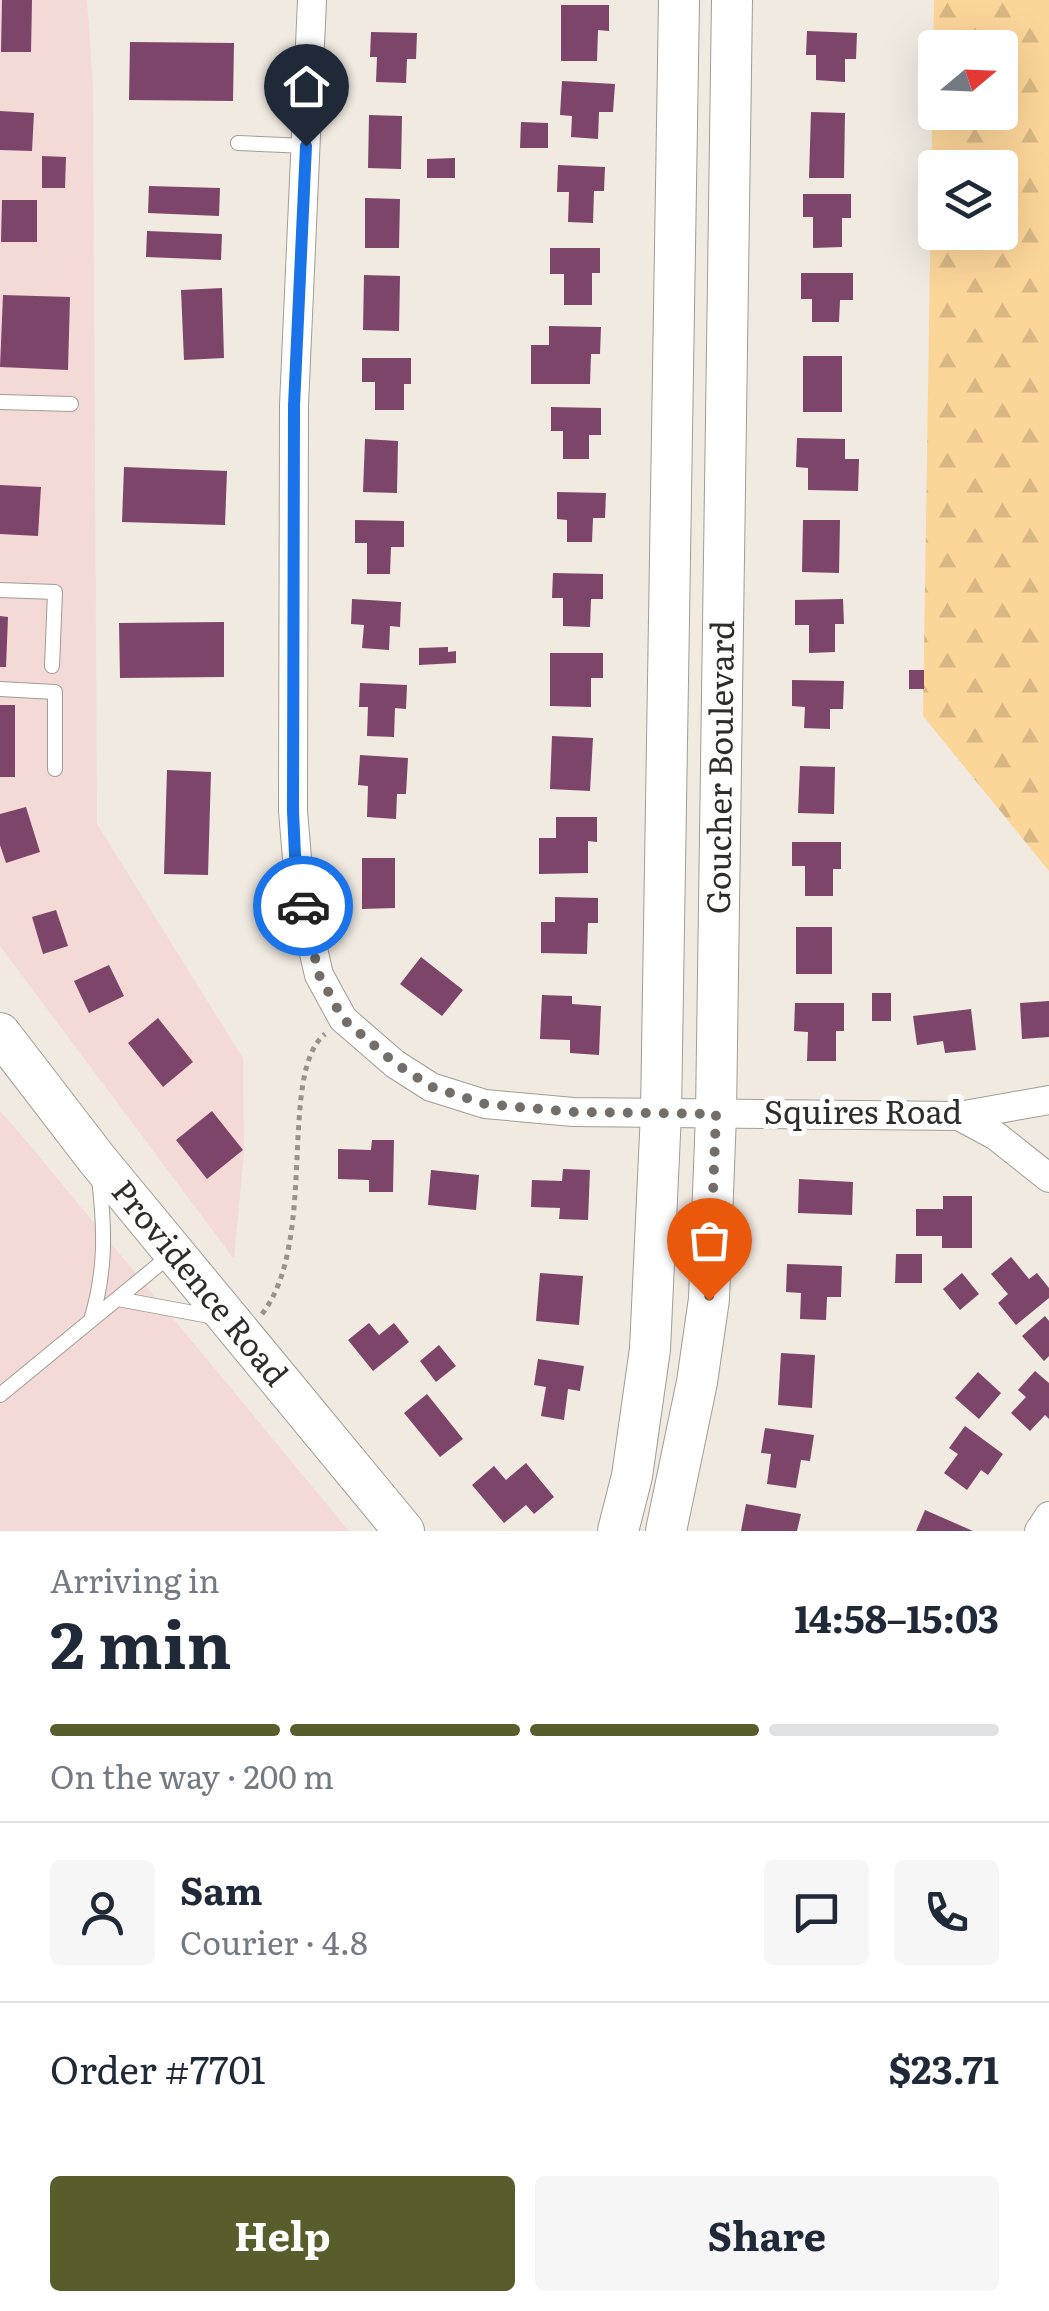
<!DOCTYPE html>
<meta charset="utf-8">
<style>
:root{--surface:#fff;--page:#f6f6f7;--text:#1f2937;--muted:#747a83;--line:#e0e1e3;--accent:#585d2b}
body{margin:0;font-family:Literata,serif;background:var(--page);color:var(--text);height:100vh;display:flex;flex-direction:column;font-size:38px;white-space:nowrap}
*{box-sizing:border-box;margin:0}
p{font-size:32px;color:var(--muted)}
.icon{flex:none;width:55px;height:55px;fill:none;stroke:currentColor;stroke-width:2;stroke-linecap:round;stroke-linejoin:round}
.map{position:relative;height:1531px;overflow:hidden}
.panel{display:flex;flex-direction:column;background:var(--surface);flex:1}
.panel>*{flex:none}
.needle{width:65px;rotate:71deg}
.fabs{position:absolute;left:918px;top:30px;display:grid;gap:20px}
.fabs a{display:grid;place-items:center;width:100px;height:100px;border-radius:10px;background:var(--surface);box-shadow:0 10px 40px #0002;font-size:50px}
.pin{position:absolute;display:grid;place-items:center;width:85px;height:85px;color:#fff;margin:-102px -42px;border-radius:50% 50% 50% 0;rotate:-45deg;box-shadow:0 0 10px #0007}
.pin .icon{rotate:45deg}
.courier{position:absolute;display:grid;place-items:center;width:100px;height:100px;margin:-50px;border:8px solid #1a73e8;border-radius:50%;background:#fff;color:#222;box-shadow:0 2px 12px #0007}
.summary em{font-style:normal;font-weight:700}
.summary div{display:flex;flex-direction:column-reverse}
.summary{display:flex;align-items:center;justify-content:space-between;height:170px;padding:0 50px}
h1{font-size:65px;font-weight:700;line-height:75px}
.bar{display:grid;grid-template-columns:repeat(4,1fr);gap:15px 10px;align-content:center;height:120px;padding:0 50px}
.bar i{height:12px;border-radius:8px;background:var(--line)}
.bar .on{background:var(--accent)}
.bar p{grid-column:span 4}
.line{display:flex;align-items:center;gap:25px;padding:0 50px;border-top:2px solid var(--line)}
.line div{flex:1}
.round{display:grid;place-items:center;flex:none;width:105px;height:105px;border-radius:10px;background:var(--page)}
.cta{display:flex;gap:20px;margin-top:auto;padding:20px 50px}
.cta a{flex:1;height:115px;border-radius:10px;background:var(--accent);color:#fff;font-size:40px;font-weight:700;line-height:115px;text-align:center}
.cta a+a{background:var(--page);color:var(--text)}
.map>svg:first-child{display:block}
.commercial{fill:#f4dad6}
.forest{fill:url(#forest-firs);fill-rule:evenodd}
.building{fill:#7c4569}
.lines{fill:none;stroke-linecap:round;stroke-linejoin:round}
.lane-casing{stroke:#a19c94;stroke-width:16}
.street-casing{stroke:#a19c94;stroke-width:30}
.secondary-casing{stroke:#a19c94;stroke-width:42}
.path{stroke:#97928c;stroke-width:5;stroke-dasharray:5 5;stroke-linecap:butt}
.lane{stroke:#fff;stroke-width:14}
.street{stroke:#fff;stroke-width:28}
.secondary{stroke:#fff;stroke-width:40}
.done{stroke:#736e69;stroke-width:10;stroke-dasharray:0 18}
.route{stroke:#1a73e8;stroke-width:12}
.labels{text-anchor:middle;stroke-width:10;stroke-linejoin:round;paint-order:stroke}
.street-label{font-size:32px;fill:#2f2c29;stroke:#fff}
</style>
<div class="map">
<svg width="1049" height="1531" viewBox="0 0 1049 1531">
<defs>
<pattern id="forest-firs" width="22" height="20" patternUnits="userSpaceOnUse" patternTransform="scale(2.5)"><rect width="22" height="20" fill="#fcd599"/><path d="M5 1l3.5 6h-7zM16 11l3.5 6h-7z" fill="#d8b784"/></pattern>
</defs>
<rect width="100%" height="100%" fill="#f0eae1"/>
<!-- commercial -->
<path class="commercial" d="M 0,0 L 87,0 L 93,85 L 97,824 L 243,1058 L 244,1154 L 234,1259 L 0,946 Z
M 0,1111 L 28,1143 L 349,1531 L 0,1531 Z"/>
<!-- forest -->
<path class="forest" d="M 934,0 L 1049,0 L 1049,871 L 923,716 ZM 935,48 L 1000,48 L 1000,112 L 935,112 ZM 935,168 L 1000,168 L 1000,232 L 935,232 Z"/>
<!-- building -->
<path class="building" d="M 2,0 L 32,0 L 31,52 L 1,52 Z
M 561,5 L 609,5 L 609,31 L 598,30 L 597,61 L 561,61 Z
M 807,31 L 857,33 L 856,59 L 845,59 L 845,82 L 816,80 L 816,55 L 806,55 Z
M 371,32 L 417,33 L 416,59 L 407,59 L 406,83 L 376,82 L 377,57 L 370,57 Z
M 130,42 L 234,43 L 233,101 L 129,100 Z
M 562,81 L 615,84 L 613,112 L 599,112 L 598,139 L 571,137 L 572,116 L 560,115 Z
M 0,111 L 34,113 L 32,151 L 0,150 Z
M 811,112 L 845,113 L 844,178 L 809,178 Z
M 369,115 L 402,116 L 401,169 L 368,168 Z
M 521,122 L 548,123 L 548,148 L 520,148 Z
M 42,156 L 66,157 L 65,188 L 42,188 Z
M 455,158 L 455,178 L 427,178 L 427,159 Z
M 558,165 L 605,167 L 604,191 L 594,191 L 593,223 L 568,222 L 569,192 L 557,192 Z
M 149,186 L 220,188 L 219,216 L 148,213 Z
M 803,194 L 851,194 L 851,218 L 842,218 L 842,247 L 813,248 L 813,217 L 803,217 Z
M 365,198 L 400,199 L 399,248 L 365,248 Z
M 2,200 L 37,200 L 37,242 L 1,242 Z
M 147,231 L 222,234 L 221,260 L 146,257 Z
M 550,248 L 600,248 L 600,273 L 592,273 L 592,305 L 564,305 L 564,274 L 550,274 Z
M 801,273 L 853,273 L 853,300 L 840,300 L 839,322 L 812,322 L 812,299 L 801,299 Z
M 364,275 L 400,276 L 399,331 L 363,330 Z
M 222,288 L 224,358 L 184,360 L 181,290 Z
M 3,295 L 70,297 L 68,370 L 0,367 Z
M 549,326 L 601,327 L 600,354 L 591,354 L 590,384 L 531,384 L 531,345 L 549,345 Z
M 803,356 L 842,356 L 842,412 L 803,412 Z
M 362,358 L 411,358 L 411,384 L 404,384 L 404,410 L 375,410 L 375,382 L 362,382 Z
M 551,407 L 601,408 L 601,435 L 589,435 L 589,459 L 563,459 L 563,431 L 551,431 Z
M 797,438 L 845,439 L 845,459 L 859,459 L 858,491 L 808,490 L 808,468 L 796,467 Z
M 365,439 L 398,441 L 397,493 L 363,492 Z
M 124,467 L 227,471 L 225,525 L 122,522 Z
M 0,485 L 41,487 L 38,536 L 0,534 Z
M 557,492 L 606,493 L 605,518 L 593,518 L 592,542 L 567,542 L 567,520 L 557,519 Z
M 355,520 L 404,521 L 404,547 L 391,547 L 390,574 L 367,574 L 367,543 L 355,543 Z
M 803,520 L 840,520 L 839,573 L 802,572 Z
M 553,573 L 603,574 L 603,599 L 591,599 L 590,627 L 563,626 L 563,598 L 552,598 Z
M 352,599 L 401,602 L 400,627 L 390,626 L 389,650 L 362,648 L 364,625 L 351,624 Z
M 843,599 L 844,624 L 835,624 L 835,652 L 809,653 L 809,625 L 795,625 L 795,600 Z
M 0,616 L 8,617 L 6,667 L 0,667 Z
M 224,622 L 224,677 L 120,678 L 119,623 Z
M 448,647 L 448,652 L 456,651 L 456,663 L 419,665 L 419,648 Z
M 550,653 L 603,653 L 603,678 L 591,678 L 591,707 L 550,706 Z
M 909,670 L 924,670 L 924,689 L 909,689 Z
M 792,680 L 844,681 L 843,709 L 830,709 L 830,729 L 804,728 L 805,707 L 792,706 Z
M 360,683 L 407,685 L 406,709 L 395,708 L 394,737 L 367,736 L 368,707 L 359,707 Z
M 0,705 L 15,705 L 15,777 L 0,777 Z
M 552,736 L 593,738 L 590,791 L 550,789 Z
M 360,755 L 408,758 L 406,794 L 397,794 L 396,819 L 367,817 L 368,786 L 358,785 Z
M 800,766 L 835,767 L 834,814 L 798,813 Z
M 167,770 L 211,772 L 208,875 L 164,874 Z
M 26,807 L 40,852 L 6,863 L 0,845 L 0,814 Z
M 556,817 L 597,817 L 597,842 L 588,841 L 588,873 L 539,874 L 539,838 L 556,838 Z
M 792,842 L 841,842 L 841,869 L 833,869 L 833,896 L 805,896 L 805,866 L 792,866 Z
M 362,858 L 395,858 L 395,908 L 362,909 Z
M 555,897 L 598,898 L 598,923 L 588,923 L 587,954 L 541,953 L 541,922 L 555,922 Z
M 56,910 L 68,946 L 43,954 L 32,917 Z
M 796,927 L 832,927 L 832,974 L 796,974 Z
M 421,957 L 463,990 L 442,1016 L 400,984 Z
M 109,965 L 124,996 L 89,1013 L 74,981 Z
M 872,993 L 891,993 L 891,1021 L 872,1021 Z
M 542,995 L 572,996 L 572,1004 L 601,1006 L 599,1055 L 570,1053 L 570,1040 L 540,1039 Z
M 1049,1001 L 1049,1037 L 1022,1039 L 1020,1003 Z
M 795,1003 L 844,1003 L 844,1031 L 836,1031 L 836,1061 L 807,1061 L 808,1032 L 794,1031 Z
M 971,1009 L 976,1050 L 945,1053 L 943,1041 L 917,1045 L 913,1016 Z
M 158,1018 L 193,1062 L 163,1087 L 128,1043 Z
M 212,1111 L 243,1150 L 207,1179 L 176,1140 Z
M 372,1140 L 394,1140 L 393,1192 L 369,1192 L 369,1180 L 338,1179 L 338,1149 L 371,1150 Z
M 563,1169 L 590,1170 L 588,1220 L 559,1219 L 560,1208 L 531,1207 L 532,1180 L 562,1181 Z
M 431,1170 L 479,1175 L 476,1210 L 428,1205 Z
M 799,1179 L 853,1182 L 852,1215 L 798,1213 Z
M 943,1196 L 972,1196 L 972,1248 L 942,1248 L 942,1236 L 916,1236 L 916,1209 L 943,1209 Z
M 896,1254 L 922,1254 L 922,1283 L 895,1283 Z
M 1011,1257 L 1029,1279 L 1037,1273 L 1049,1288 L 1049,1298 L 1016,1325 L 998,1303 L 1008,1294 L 991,1274 Z
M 787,1264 L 842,1266 L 841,1297 L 827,1297 L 826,1320 L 800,1319 L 801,1293 L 786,1292 Z
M 540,1273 L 583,1276 L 579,1325 L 536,1321 Z
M 962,1273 L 979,1294 L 960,1310 L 943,1289 Z
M 1045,1316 L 1049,1321 L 1049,1356 L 1044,1361 L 1022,1336 Z
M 369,1323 L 379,1335 L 394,1323 L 409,1342 L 373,1371 L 348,1340 Z
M 439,1345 L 456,1366 L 436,1382 L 420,1361 Z
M 781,1353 L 815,1355 L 812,1408 L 778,1405 Z
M 538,1359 L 584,1366 L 580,1391 L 568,1389 L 564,1420 L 541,1416 L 546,1387 L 534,1385 Z
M 1035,1371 L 1049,1383 L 1049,1419 L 1045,1415 L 1030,1431 L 1011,1413 L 1026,1397 L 1018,1390 Z
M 978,1372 L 1001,1393 L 979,1419 L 955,1398 Z
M 427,1394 L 463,1439 L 440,1457 L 404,1413 Z
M 965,1426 L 1003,1454 L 988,1475 L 981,1470 L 967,1490 L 944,1473 L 958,1454 L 949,1448 Z
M 765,1428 L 814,1435 L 810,1461 L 801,1460 L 796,1488 L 767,1484 L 771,1454 L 761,1453 Z
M 526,1463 L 554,1497 L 534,1514 L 526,1505 L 504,1523 L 472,1485 L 494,1466 L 506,1480 Z
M 746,1504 L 801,1514 L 797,1531 L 741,1531 Z
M 925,1510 L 973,1531 L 916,1531 Z"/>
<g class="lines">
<defs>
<path id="lane" d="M 238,143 L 306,146
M 0,402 L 71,404
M 0,590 L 55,592 L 52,666
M 0,689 L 55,692 L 55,769
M 118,1299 L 215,1317
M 91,1320 C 106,1272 105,1229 99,1179
M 0,1395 L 173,1253"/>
<path id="street" d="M 312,0 L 294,405 L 293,811 L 300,893 L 319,975 L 343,1019 L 395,1064 L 431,1087 L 485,1104 L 573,1112 L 959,1116 L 1049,1100
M 959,1116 L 996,1136 L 1049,1178
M 1039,1531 L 1049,1516"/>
<g id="secondary">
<path id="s1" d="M 0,1033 L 96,1158 L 404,1531"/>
<path d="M 618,1531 L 632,1476 L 650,1349 L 661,1113 L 679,0"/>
<path id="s2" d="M 666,1531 L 697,1382 L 709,1299 L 716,1114 L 732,0"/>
</g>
</defs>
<!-- lane casing -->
<use href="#lane" class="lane-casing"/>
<!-- street casing -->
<use href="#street" class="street-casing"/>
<!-- secondary casing -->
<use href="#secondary" class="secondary-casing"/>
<!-- path -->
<path class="path" d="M 262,1314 C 319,1241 277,1073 325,1034"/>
<!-- lane -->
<use href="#lane" class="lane"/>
<!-- street -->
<use href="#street" class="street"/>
<!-- secondary -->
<use href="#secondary" class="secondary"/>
</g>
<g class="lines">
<!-- done -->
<path class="done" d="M 303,906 L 319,975 L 343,1019 L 396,1064 L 432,1087 L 485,1104 L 573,1112 L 716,1114 L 709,1300"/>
<!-- route -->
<path class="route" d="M 303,906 L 295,855 L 293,811 L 294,406 L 306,146"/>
</g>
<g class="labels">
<!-- street labels -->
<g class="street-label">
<text dy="11" stroke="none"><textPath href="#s2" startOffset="768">Goucher Boulevard</textPath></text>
<text x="863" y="1124">Squires Road</text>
<text dy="11" stroke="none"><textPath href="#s1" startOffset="320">Providence Road</textPath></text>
</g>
</g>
</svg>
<div class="fabs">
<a><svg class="needle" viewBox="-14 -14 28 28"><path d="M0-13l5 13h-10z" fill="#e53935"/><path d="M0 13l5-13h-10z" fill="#747a83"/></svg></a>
<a><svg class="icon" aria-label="layers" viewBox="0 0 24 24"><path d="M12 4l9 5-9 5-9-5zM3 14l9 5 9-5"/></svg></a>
</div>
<div class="pin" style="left:709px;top:1300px;background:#ea580c"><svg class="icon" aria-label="bag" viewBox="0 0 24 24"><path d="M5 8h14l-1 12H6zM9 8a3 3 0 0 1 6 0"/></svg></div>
<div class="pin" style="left:306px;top:146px;background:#1f2937"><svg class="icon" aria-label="home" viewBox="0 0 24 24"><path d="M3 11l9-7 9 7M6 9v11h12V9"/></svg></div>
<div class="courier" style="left:303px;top:906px"><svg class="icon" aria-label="car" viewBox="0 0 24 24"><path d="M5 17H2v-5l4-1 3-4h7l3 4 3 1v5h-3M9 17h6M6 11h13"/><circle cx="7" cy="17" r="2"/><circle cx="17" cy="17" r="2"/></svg></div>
</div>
<section class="panel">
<div class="summary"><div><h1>2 min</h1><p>Arriving in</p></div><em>14:58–15:03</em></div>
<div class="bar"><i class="on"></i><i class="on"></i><i class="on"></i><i></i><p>On the way · 200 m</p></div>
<div class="line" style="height:180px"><a class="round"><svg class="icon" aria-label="person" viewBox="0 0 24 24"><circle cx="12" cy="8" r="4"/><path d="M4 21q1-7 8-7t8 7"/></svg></a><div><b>Sam</b><p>Courier · 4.8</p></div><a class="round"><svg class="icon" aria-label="chat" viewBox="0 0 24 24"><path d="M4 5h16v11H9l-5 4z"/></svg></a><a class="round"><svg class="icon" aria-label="phone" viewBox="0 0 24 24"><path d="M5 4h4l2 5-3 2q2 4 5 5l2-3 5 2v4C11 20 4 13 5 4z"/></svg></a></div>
<div class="line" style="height:130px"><div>Order #7701</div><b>$23.71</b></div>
<div class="cta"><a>Help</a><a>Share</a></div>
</section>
